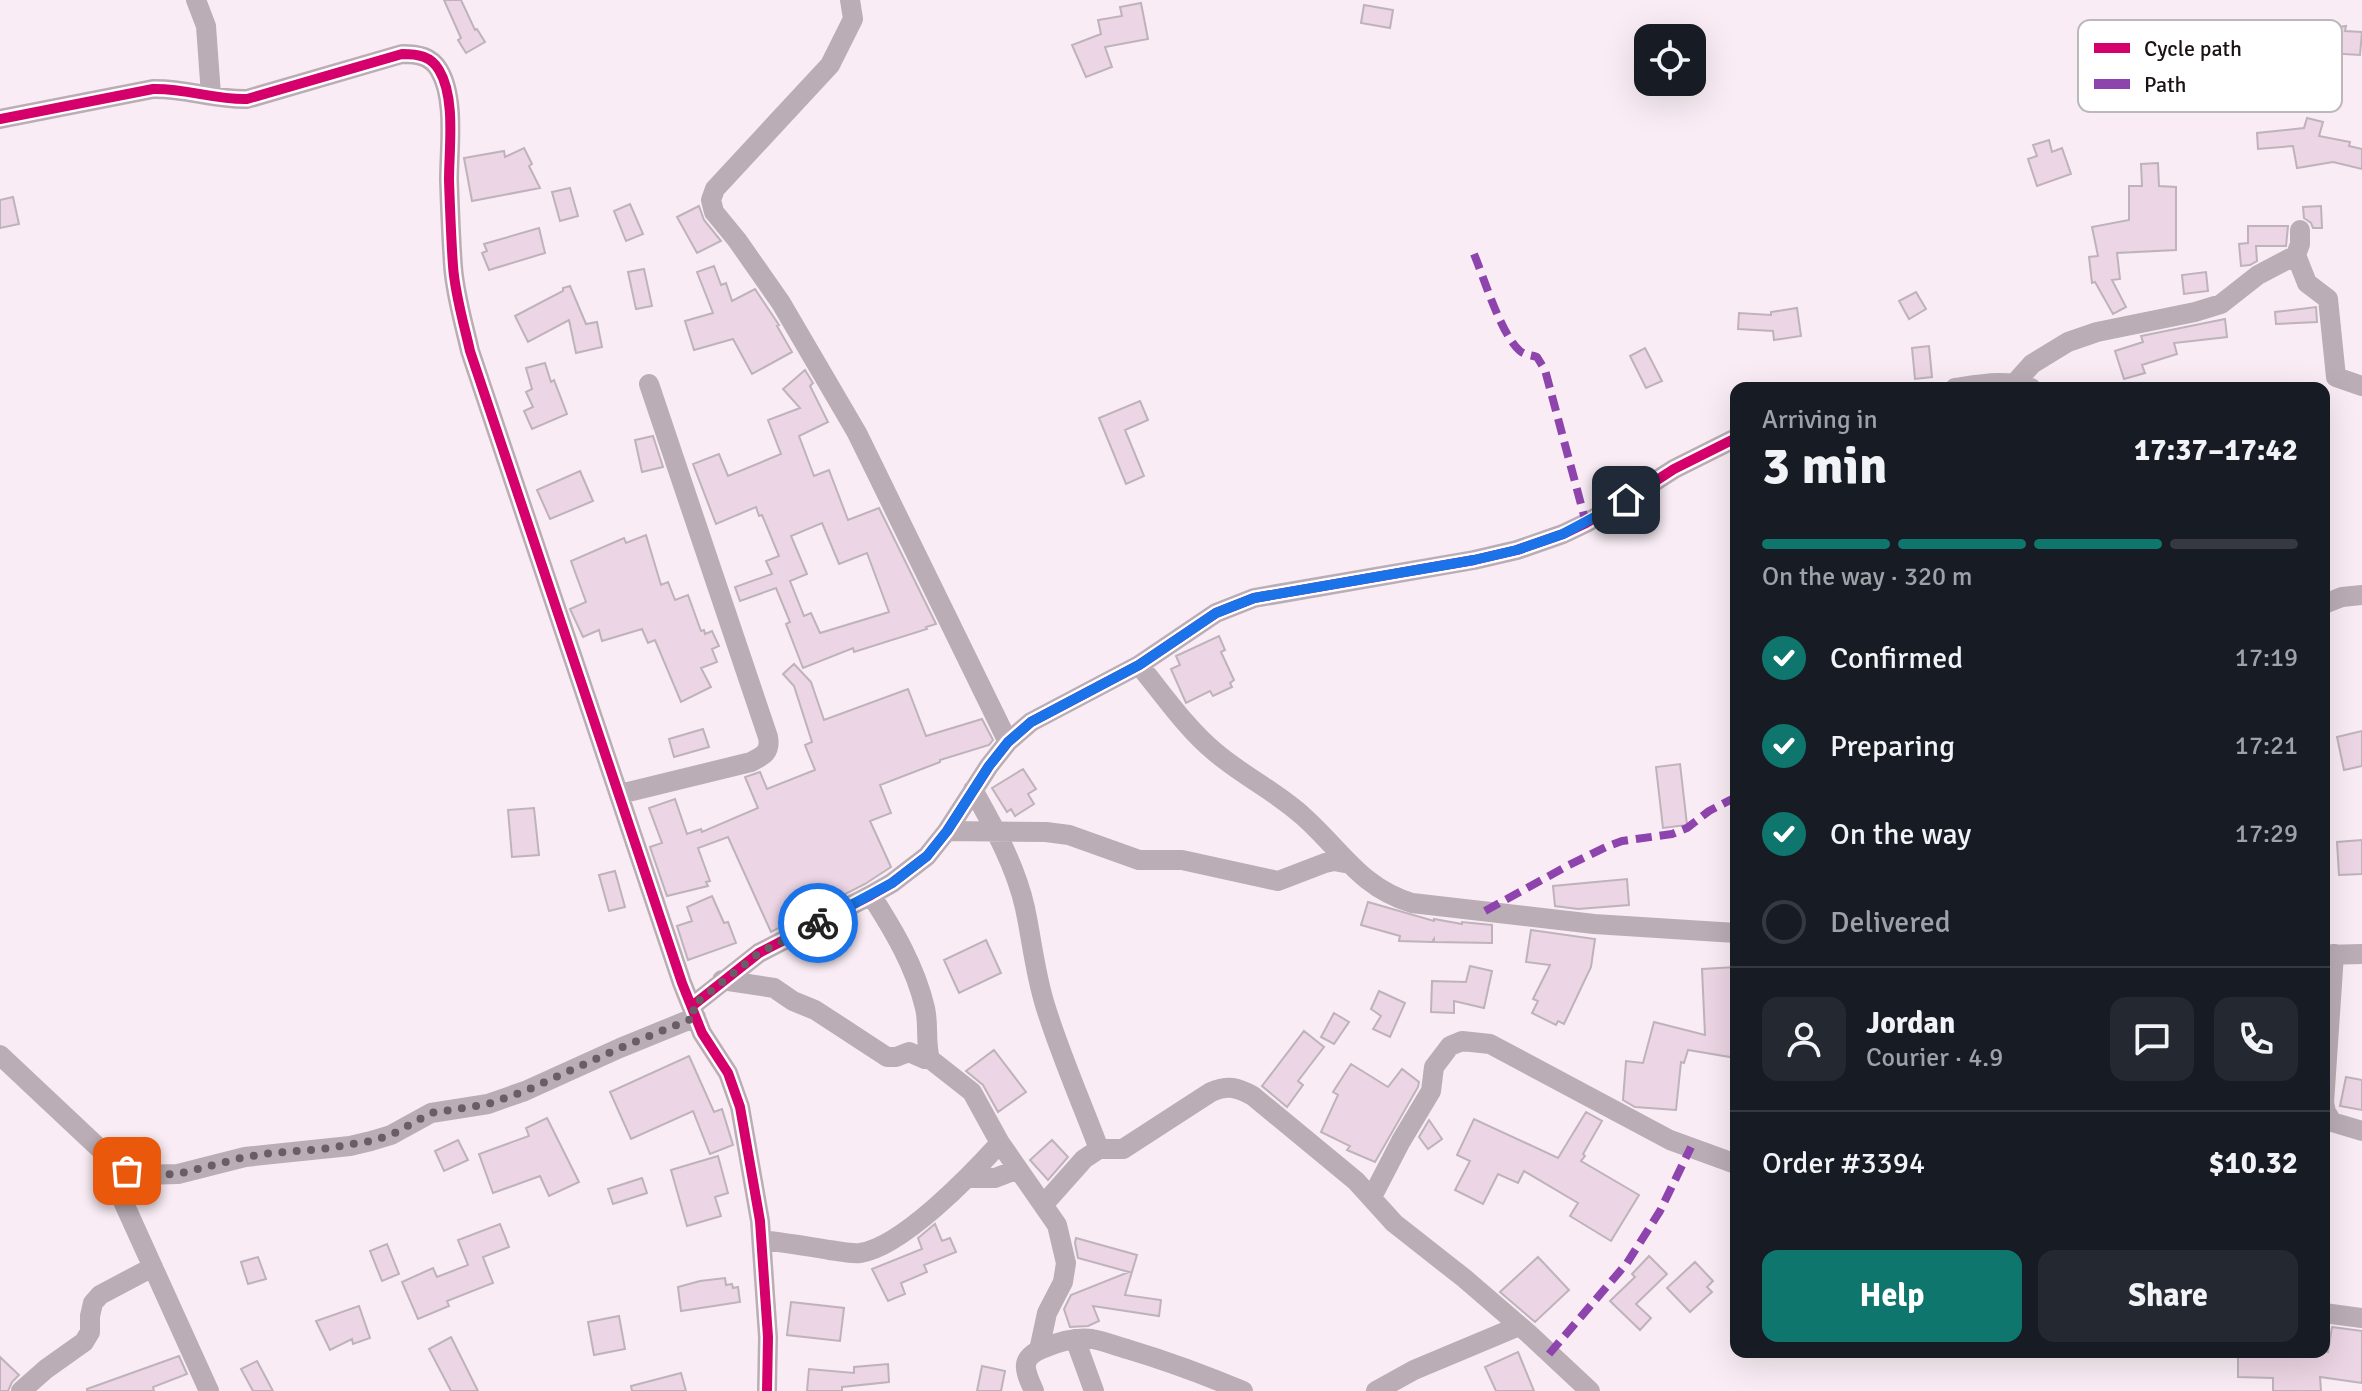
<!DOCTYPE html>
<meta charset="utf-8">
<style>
:root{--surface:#171b24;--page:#242831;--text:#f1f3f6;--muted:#9ea1a6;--line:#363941;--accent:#0f766e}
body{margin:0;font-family:Signika,sans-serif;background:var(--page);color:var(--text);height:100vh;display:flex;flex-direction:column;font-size:30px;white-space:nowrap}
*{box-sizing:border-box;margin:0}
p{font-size:26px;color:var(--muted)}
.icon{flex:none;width:44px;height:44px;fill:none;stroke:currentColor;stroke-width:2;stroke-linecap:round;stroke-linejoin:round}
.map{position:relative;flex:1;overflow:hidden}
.panel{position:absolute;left:1730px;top:382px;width:600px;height:976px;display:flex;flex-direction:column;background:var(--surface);border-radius:16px;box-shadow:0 8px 32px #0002}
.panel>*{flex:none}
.fabs{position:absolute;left:1634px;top:24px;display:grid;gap:16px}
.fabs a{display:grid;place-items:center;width:72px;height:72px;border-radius:16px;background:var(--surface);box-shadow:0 8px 32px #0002;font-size:40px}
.pin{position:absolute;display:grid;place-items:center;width:68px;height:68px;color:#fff;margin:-34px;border-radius:16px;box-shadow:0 4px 12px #0006}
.courier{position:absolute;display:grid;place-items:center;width:80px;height:80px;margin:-40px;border:6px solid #1a73e8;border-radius:50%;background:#fff;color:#222;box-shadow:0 2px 10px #0007}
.headline em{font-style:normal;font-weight:700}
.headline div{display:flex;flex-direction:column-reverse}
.headline{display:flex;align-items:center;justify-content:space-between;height:136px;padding:0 32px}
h1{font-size:52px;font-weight:700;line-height:60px}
.bar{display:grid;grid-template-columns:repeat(4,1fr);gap:12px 8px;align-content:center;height:96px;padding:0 32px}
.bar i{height:10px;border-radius:6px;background:var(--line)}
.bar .active{background:var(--accent)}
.bar p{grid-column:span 4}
.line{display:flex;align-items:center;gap:20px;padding:0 32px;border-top:2px solid var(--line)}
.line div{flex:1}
.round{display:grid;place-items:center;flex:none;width:84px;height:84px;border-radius:16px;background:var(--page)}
ol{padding:0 32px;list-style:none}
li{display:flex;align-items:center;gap:24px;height:88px}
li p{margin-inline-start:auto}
li .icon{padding:8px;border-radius:50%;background:var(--accent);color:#fff;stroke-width:4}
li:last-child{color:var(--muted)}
li i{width:44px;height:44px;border:4px solid var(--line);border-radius:50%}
.button{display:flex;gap:16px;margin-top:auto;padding:16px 32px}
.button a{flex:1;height:92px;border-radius:16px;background:var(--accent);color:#fff;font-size:32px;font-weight:700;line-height:92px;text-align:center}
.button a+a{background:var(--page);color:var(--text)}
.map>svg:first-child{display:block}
.building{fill:#ecd5e4;stroke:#beb3ba;stroke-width:2;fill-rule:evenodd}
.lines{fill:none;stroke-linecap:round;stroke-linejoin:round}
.street{stroke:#baadb5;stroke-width:20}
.quiet{stroke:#8e44ad;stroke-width:8;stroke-dasharray:16 8;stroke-linecap:butt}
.cycleway-casing{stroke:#fff;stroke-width:15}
.cycleway{stroke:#d6006c;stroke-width:10}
.done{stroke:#695e65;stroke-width:8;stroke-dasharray:0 14.4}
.route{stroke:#1a73e8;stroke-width:10}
.key{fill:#fff;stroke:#bbb8ba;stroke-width:2}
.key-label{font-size:22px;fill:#1b1218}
</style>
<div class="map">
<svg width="2362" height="1391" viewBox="0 0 2362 1391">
<rect width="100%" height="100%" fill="#f9ecf4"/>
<!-- building -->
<path class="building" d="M 444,0 L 461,0 L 475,30 L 477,29 L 485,42 L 466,53 L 458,40 L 461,38 Z
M 1141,3 L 1148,39 L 1105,47 L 1112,67 L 1086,77 L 1072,45 L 1101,34 L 1098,20 L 1122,16 L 1120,7 Z
M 1364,5 L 1393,10 L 1390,28 L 1361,23 Z
M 2346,26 L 2345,31 L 2362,32 L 2360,55 L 2311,52 L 2309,31 Z
M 2307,118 L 2323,122 L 2319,136 L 2350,142 L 2349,146 L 2362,149 L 2362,169 L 2333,162 L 2297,168 L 2293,146 L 2258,149 L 2257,133 L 2304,128 Z
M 2049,140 L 2052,152 L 2062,148 L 2071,174 L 2037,186 L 2028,159 L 2037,156 L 2033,145 Z
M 524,148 L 532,164 L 529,166 L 540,188 L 472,201 L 464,158 L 504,151 L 505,157 Z
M 2158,163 L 2159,186 L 2176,187 L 2176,250 L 2117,253 L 2120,279 L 2112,280 L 2126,307 L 2113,314 L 2095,282 L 2092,283 L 2089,257 L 2098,256 L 2092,227 L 2129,220 L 2129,186 L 2142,186 L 2141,164 Z
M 570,188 L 578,216 L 560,221 L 552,192 Z
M 13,197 L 19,224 L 0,228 L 0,200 Z
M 630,204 L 643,234 L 626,241 L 614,211 Z
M 699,206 L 704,220 L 721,241 L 697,253 L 677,217 Z
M 2321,206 L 2322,228 L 2313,228 L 2311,223 L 2304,218 L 2303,207 Z
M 2248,226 L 2288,226 L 2286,246 L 2256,246 L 2257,261 L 2250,265 L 2241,266 L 2239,244 L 2248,243 Z
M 539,228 L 545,253 L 489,270 L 482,253 L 487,251 L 484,244 Z
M 714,266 L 721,285 L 726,283 L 732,301 L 755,289 L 779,325 L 777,326 L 792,352 L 752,374 L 733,339 L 694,350 L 685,321 L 713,313 L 697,272 Z
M 644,269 L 652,306 L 636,309 L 628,272 Z
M 2206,272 L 2208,291 L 2184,294 L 2182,275 Z
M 570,286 L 586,324 L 597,322 L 602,347 L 576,353 L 569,320 L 528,342 L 515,316 L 563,291 L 563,288 Z
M 1916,292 L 1926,309 L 1909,319 L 1899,301 Z
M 2316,307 L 2317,322 L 2276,324 L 2275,312 Z
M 1797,308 L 1801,336 L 1774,340 L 1773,331 L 1738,329 L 1739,313 L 1771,315 L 1771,312 Z
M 2225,319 L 2227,337 L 2174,343 L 2177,354 L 2142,365 L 2145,373 L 2124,379 L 2115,351 L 2143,342 L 2141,336 Z
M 1929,346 L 1932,377 L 1915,379 L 1912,348 Z
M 1645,348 L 1662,381 L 1646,388 L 1630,356 Z
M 545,363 L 551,382 L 554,380 L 567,414 L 532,429 L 524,411 L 533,407 L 526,392 L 532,389 L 526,368 Z
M 805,370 L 813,383 L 810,386 L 828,422 L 799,436 L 814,476 L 829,470 L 848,520 L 879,508 L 936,624 L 926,627 L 927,629 L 854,652 L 853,648 L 803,668 L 786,624 L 790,622 L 776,588 L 740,601 L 735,587 L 772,574 L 766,561 L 779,556 L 762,515 L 759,516 L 756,507 L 716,524 L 693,464 L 719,454 L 728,476 L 781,454 L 768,420 L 800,408 L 783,389 ZM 822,523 L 839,564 L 867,553 L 889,612 L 820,633 L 811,613 L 804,616 L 790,581 L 807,574 L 791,536 Z
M 1140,401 L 1148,420 L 1125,430 L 1144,476 L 1126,484 L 1099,418 Z
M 653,436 L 663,467 L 642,472 L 635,440 Z
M 580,471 L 593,501 L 550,519 L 537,490 Z
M 646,535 L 661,585 L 668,582 L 675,600 L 688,595 L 701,631 L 704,630 L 705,634 L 712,631 L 719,646 L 712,649 L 717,662 L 701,668 L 711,687 L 681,702 L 655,640 L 648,643 L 642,629 L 602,641 L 599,630 L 583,637 L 570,609 L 586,602 L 571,561 L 624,538 L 626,543 Z
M 1219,636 L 1225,650 L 1221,652 L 1234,680 L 1230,683 L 1232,687 L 1213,696 L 1210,691 L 1186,703 L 1171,669 L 1180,665 L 1176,656 Z
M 794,664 L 811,682 L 824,720 L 908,689 L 926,736 L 982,719 L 993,740 L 989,745 L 940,760 L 940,762 L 880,785 L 891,813 L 870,821 L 891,867 L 865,884 L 771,932 L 728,837 L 698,848 L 710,881 L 706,882 L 708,886 L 667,896 L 650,847 L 662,843 L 649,808 L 675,799 L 687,834 L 701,829 L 702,832 L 758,808 L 745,777 L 760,772 L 767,789 L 815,770 L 805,745 L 812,742 L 794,686 L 783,674 Z
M 703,729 L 709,747 L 674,757 L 669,739 Z
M 2362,731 L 2362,766 L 2344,770 L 2337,737 Z
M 1680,764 L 1687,825 L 1663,828 L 1656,767 Z
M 1023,769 L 1036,789 L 1028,794 L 1034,804 L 1015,816 L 1011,809 L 1007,812 L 992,788 Z
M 534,808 L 539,855 L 512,857 L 508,810 Z
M 2362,840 L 2362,874 L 2339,875 L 2337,842 Z
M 615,871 L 625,907 L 609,911 L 599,875 Z
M 1627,879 L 1629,905 L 1578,909 L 1555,906 L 1553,886 Z
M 712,896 L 724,923 L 728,922 L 736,943 L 688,960 L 677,926 L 692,921 L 687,907 Z
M 1368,902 L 1434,921 L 1434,919 L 1462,924 L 1462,922 L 1492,925 L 1492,943 L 1434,942 L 1434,939 L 1432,942 L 1399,941 L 1400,936 L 1361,925 Z
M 1531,930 L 1595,939 L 1591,967 L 1564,1024 L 1558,1021 L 1556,1025 L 1532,1013 L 1538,1001 L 1533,999 L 1550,965 L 1526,962 Z
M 986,940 L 1001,973 L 959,993 L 944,960 Z
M 1470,966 L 1492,971 L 1484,1008 L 1454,1001 L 1454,1013 L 1431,1012 L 1432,981 L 1466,982 Z
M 1736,967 L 1736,1058 L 1688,1050 L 1684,1063 L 1681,1062 L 1676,1110 L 1635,1107 L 1623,1100 L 1626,1061 L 1643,1063 L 1654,1022 L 1705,1035 L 1702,969 Z
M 1379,991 L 1405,1003 L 1390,1037 L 1373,1029 L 1381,1016 L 1371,1009 Z
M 1334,1013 L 1349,1022 L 1334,1044 L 1321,1037 Z
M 1304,1031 L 1324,1047 L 1298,1081 L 1303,1085 L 1287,1107 L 1262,1086 Z
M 994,1050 L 1026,1092 L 998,1112 L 983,1085 L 966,1071 Z
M 689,1056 L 714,1112 L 722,1109 L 733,1145 L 710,1154 L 693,1111 L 631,1139 L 610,1092 Z
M 1351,1064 L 1388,1087 L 1402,1069 L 1419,1082 L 1418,1087 L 1375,1162 L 1347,1150 L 1350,1146 L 1321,1132 L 1338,1095 L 1333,1092 Z
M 2346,1077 L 2362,1080 L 2362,1110 L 2340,1106 Z
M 1586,1112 L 1602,1121 L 1583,1154 L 1585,1156 L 1581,1161 L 1639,1195 L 1611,1241 L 1570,1216 L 1578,1203 L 1524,1171 L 1518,1183 L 1498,1174 L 1483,1204 L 1455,1190 L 1470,1161 L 1457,1155 L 1474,1119 L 1558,1158 Z
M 547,1118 L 579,1182 L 549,1196 L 540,1176 L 493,1193 L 479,1154 L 529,1136 L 526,1128 Z
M 1429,1120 L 1442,1139 L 1428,1149 L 1419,1137 Z
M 458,1140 L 468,1160 L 444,1171 L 435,1151 Z
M 1052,1140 L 1068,1157 L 1048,1180 L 1030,1160 Z
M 718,1156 L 728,1193 L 715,1197 L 721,1216 L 687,1226 L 671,1170 Z
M 642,1178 L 647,1193 L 613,1204 L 608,1189 Z
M 500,1224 L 509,1247 L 483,1257 L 493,1283 L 447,1301 L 449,1306 L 418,1319 L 402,1282 L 433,1268 L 437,1277 L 468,1265 L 458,1240 Z
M 935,1224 L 942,1241 L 950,1238 L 956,1252 L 924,1265 L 927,1272 L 901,1283 L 905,1294 L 888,1301 L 872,1269 L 922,1249 L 918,1238 Z
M 1076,1238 L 1137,1255 L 1125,1295 L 1161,1300 L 1159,1316 L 1093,1306 L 1099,1321 L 1088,1326 L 1070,1327 L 1064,1309 L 1071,1295 L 1129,1272 L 1078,1258 L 1075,1243 Z
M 387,1244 L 399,1274 L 382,1281 L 370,1251 Z
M 1649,1256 L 1667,1274 L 1636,1304 L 1651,1318 L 1640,1330 L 1610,1301 L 1635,1277 L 1632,1274 Z
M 258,1257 L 266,1279 L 248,1284 L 241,1262 Z
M 1538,1257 L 1569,1290 L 1535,1322 L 1500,1292 Z
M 1695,1262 L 1713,1281 L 1707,1287 L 1712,1292 L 1690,1312 L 1667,1288 Z
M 725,1278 L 726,1285 L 732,1284 L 733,1288 L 738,1287 L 740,1302 L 681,1311 L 678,1287 L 700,1281 Z
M 791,1302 L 844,1308 L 840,1341 L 787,1335 Z
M 359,1306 L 370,1338 L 353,1344 L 352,1339 L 330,1350 L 316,1321 Z
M 619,1316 L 625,1349 L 594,1355 L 588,1322 Z
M 2332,1327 L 2362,1331 L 2362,1383 L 2320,1377 L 2321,1391 L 2273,1391 L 2273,1378 L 2238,1377 L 2238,1352 L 2328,1352 Z
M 451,1337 L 478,1391 L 451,1391 L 429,1349 Z
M 1518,1352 L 1534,1391 L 1496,1391 L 1485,1367 Z
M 179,1356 L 187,1374 L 153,1387 L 154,1391 L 87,1391 L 87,1389 Z
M 0,1357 L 19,1375 L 12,1382 L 8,1391 L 0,1391 Z
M 257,1361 L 273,1391 L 253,1391 L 241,1369 Z
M 888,1364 L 889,1382 L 842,1387 L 842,1391 L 807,1391 L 809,1369 L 854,1373 L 854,1367 Z
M 982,1366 L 1005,1371 L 1001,1391 L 977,1391 Z
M 681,1373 L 686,1391 L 632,1391 L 631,1386 Z"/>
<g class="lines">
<!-- street -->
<path class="street" d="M 196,0 L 206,26 L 211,95
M 850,0 L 853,19 L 830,65 L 715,189 L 711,200 L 714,212 L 737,240 L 781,303 L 857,433 L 1008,742
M 0,119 L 153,89 C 185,88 216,100 247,99 L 402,54 C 418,54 431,56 439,70 C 456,98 449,148 449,180 C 450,209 451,238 453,266 C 455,295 464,324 470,351 L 682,983 L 702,1033 L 728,1073 L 740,1107 L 760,1221 L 768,1337 L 767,1391
M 2296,255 L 2307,283 L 2328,299 L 2336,377 L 2362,386
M 2015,383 L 2032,364 L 2068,342 L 2097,332 L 2195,312 L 2221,304 L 2258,275 L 2296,255 L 2300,244 L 2300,230
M 1955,388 C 1982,384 2006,379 2031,388
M 2324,604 L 2342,597 L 2362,595
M 1139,665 C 1163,694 1186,728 1215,752 C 1243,776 1277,792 1304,817 C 1341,850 1361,888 1412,903 L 1594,924 L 1736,933
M 973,790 C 994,827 1016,867 1025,908 C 1032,941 1035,973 1045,1005 C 1060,1054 1081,1101 1099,1149
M 620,794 L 751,762 C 763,756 771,752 768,737 L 649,384
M 947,831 L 1046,832 L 1069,835 L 1139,860 L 1182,860 L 1278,881 L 1325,863 L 1334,861 L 1350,864
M 871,895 C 894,931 915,966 925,1008 C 929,1025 925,1042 930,1059 L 972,1092 L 1000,1143 L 1057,1225 L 1066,1263 L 1063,1282 L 1047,1313 L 1039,1350
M 2334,954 L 2324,1103 L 2326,1112 L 2332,1122 L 2362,1131
M 2324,955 L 2362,954
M 722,980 L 774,988 L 793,1001 L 815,1010 L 887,1057 L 896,1057 L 909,1052 L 925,1059 L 930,1059
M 692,1006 L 759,953 L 871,895 L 892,883 L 927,856 L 947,831 L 989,766 L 1008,742 L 1031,722 L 1139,665 L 1216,613 L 1254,598 L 1474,560 L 1517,550 L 1563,534 L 1586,523 L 1626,500 L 1674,469 L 1736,438
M 0,1055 L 117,1165 L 140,1175 L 178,1174 L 245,1157 L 350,1146 L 371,1141 L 391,1135 L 431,1113 L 488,1104 L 525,1091 L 620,1048 L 696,1017
M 117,1165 L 116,1180 L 122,1199 L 209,1391
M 968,1178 L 995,1178 L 1018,1169
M 1372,1197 L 1401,1141 L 1431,1091 L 1434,1067 L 1450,1046 L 1462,1041 L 1490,1044 L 1670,1140 L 1736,1164
M 1043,1205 L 1084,1159 L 1099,1149 L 1123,1149 L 1211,1092 C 1228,1085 1237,1087 1253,1096 L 1356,1181 L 1394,1223 L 1464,1278 L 1529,1334 L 1590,1391
M 762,1240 C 784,1243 807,1246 829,1250 C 839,1251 850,1254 860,1253 C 902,1247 971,1175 1000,1143
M 2324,1313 L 2362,1318
M 1075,1339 L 1094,1391
M 21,1391 L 46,1369 L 84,1342 L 90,1332 L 90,1316 L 93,1303 L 100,1295 L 153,1267
M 1034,1391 C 1024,1369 1019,1358 1044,1348 C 1058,1342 1076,1337 1092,1339 C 1104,1341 1116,1346 1127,1349 C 1167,1361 1205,1375 1243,1391
M 1376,1391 L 1414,1370 L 1519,1326"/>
<!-- quiet -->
<path class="quiet" d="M 1474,254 C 1484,278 1501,335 1520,351 C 1525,355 1531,355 1537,357 L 1545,370 L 1586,523
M 1485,911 L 1569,865 L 1606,847 L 1622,841 L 1672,834 L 1687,828 L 1709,811 L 1736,797
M 1549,1354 L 1627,1263 L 1660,1211 L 1691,1147"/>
<defs>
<path id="cycleway" d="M 0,119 L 153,89 C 185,88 216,100 247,99 L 402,54 C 418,54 431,56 439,70 C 456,98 449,148 449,180 C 450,209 451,238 453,266 C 455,295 464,324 470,351 L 682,983 L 702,1033 L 728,1073 L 740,1107 L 760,1221 L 768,1337 L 767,1391
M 692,1006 L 759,953 L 871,895 L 892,883 L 927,856 L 947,831 L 989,766 L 1008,742 L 1031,722 L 1139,665 L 1216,613 L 1254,598 L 1474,560 L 1517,550 L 1563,534 L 1586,523 L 1626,500 L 1674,469 L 1736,438"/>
</defs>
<!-- cycleway casing -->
<use href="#cycleway" class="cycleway-casing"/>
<!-- cycleway -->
<use href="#cycleway" class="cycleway"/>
</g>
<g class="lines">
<!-- done -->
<path class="done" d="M 127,1171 L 140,1175 L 178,1174 L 245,1157 L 272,1153 L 323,1149 L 371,1141 L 391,1135 L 431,1113 L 488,1104 L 525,1091 L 620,1048 L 696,1017 L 692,1006 L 759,953 L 818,923"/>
<!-- route -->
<path class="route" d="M 818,923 L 892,883 L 927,856 L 947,831 L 989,766 L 1008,742 L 1031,722 L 1139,665 L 1216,613 L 1254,598 L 1474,560 L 1517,550 L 1563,534 L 1626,500"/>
</g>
<!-- legend -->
<rect x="2078" y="20" width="264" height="92" rx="12" class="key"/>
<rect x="2094" y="43" width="36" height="10" fill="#d6006c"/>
<rect x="2094" y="79" width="36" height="10" fill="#8e44ad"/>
<g class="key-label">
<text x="2144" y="56">Cycle path</text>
<text x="2144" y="92">Path</text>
</g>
</svg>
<div class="fabs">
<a><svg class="icon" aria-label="locate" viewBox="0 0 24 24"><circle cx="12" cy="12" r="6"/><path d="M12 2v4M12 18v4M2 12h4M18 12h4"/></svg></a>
</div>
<div class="pin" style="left:127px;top:1171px;background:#ea580c"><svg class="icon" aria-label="bag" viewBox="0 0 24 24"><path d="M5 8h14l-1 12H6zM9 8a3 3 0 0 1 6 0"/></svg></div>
<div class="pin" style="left:1626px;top:500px;background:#1f2937"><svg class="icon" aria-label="home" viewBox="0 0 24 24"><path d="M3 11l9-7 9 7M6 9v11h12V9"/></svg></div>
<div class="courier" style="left:818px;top:923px"><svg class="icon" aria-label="bike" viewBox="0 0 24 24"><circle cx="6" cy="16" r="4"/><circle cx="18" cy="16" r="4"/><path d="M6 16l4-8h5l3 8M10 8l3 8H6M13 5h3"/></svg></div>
<section class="panel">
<div class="headline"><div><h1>3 min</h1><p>Arriving in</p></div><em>17:37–17:42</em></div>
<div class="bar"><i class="active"></i><i class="active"></i><i class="active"></i><i></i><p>On the way · 320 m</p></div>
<ol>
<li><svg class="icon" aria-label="check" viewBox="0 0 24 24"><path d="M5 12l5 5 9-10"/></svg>Confirmed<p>17:19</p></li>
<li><svg class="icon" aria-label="check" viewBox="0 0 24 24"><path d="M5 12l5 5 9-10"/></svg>Preparing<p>17:21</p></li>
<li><svg class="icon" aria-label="check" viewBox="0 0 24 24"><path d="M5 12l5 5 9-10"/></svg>On the way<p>17:29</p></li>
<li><i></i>Delivered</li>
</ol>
<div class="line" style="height:144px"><a class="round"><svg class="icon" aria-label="person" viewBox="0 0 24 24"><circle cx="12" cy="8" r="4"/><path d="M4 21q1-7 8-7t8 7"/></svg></a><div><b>Jordan</b><p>Courier · 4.9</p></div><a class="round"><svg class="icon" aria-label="chat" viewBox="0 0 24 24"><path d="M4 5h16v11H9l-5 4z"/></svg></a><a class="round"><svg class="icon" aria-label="phone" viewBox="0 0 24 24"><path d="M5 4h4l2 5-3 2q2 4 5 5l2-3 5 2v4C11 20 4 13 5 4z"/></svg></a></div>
<div class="line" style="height:104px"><div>Order #3394</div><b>$10.32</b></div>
<div class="button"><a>Help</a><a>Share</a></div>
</section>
</div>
